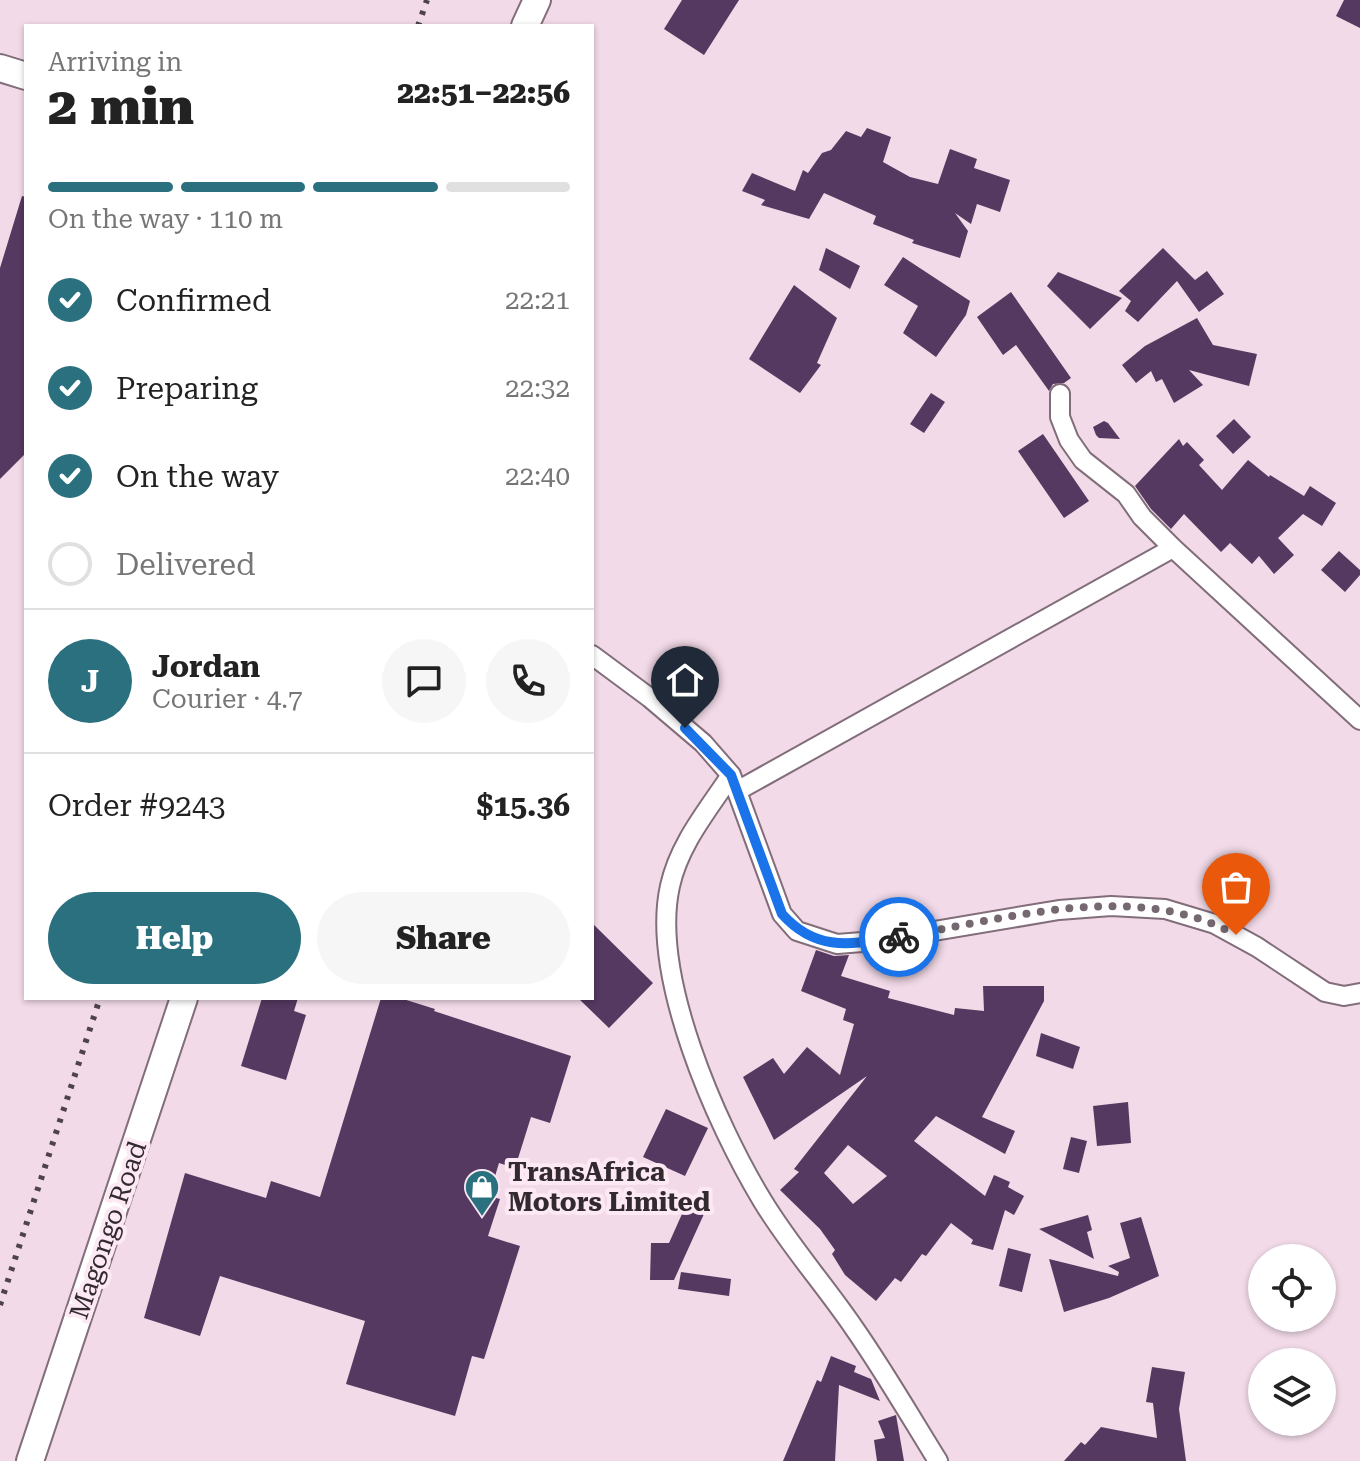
<!DOCTYPE html>
<meta charset="utf-8">
<style>
:root{--surface:#fff;--page:#f6f6f6;--text:#222;--muted:#767676;--line:#e0e0e0;--accent:#2a707e}
body{margin:0;font-family:"Roboto Serif",serif;background:var(--page);color:var(--text);height:100vh;display:flex;flex-direction:column;font-size:30px;white-space:nowrap}
*{box-sizing:border-box;margin:0}
p{font-size:26px;color:var(--muted)}
.icon{flex:none;width:44px;height:44px;fill:none;stroke:currentColor;stroke-width:2;stroke-linecap:round;stroke-linejoin:round}
.map{position:relative;flex:1;overflow:hidden}
.sheet{position:absolute;left:24px;top:24px;width:570px;height:976px;display:flex;flex-direction:column;background:var(--surface);border-radius:0px;box-shadow:0 2px 6px #0004}
.sheet>*{flex:none}
.buttons{position:absolute;left:1248px;top:1244px;display:grid;gap:16px}
.buttons a{display:grid;place-items:center;width:88px;height:88px;border-radius:50%;background:var(--surface);box-shadow:0 2px 6px #0004;font-size:40px}
.pin{position:absolute;display:grid;place-items:center;width:68px;height:68px;color:#fff;margin:-82px -34px;border-radius:50% 50% 50% 0;rotate:-45deg;box-shadow:0 0 8px #0007}
.pin .icon{rotate:45deg}
.courier{position:absolute;display:grid;place-items:center;width:80px;height:80px;margin:-40px;border:6px solid #1a73e8;border-radius:50%;background:#fff;color:#222;box-shadow:0 2px 10px #0007}
.overview em{font-style:normal;font-weight:800}
.overview div{display:flex;flex-direction:column-reverse}
.overview{display:flex;align-items:center;justify-content:space-between;height:136px;padding:0 24px}
h1{font-size:52px;font-weight:800;line-height:60px}
.bar{display:grid;grid-template-columns:repeat(4,1fr);gap:12px 8px;align-content:center;height:96px;padding:0 24px}
.bar i{height:10px;border-radius:6px;background:var(--line)}
.bar .active{background:var(--accent)}
.bar p{grid-column:span 4}
.line{display:flex;align-items:center;gap:20px;padding:0 24px;border-top:2px solid var(--line)}
.line div{flex:1}
.round{display:grid;place-items:center;flex:none;width:84px;height:84px;border-radius:42px;background:var(--page)}
ol{padding:0 24px;list-style:none}
li{display:flex;align-items:center;gap:24px;height:88px}
li p{margin-inline-start:auto}
li .icon{padding:8px;border-radius:50%;background:var(--accent);color:#fff;stroke-width:4}
li:last-child{color:var(--muted)}
li i{width:44px;height:44px;border:4px solid var(--line);border-radius:50%}
.primary-button{display:flex;gap:16px;margin-top:auto;padding:16px 24px}
.primary-button a{flex:1;height:92px;border-radius:48px;background:var(--accent);color:#fff;font-size:32px;font-weight:800;line-height:92px;text-align:center}
.primary-button a+a{background:var(--page);color:var(--text)}
.map>svg:first-child{display:block}
.building{fill:#553960;fill-rule:evenodd}
.lines{fill:none;stroke-linecap:round;stroke-linejoin:round}
.street-casing{stroke:#826d7a;stroke-width:22}
.secondary-casing{stroke:#826d7a;stroke-width:30}
.street{stroke:#fff;stroke-width:18}
.secondary{stroke:#fff;stroke-width:26}
.rail{stroke:#4e434a;stroke-width:6;stroke-dasharray:4 8;stroke-linecap:butt}
.done{stroke:#766870;stroke-width:8;stroke-dasharray:0 14.4}
.route{stroke:#1a73e8;stroke-width:10}
.labels{text-anchor:middle;stroke-width:8;stroke-linejoin:round;paint-order:stroke}
.poi-label{font-size:26px;font-weight:bold;fill:#332a30;stroke:#fce9f4;text-anchor:start}
.street-label{font-size:26px;fill:#332a30;stroke:#fce9f4}
</style>
<div class="map">
<svg width="1360" height="1461" viewBox="0 0 1360 1461">
<rect width="100%" height="100%" fill="#f2dae8"/>
<!-- building -->
<path class="building" d="M 682,0 L 739,0 L 704,55 L 664,29 Z
M 1344,0 L 1360,0 L 1360,28 L 1336,16 Z
M 867,128 L 891,137 L 883,162 L 910,177 L 938,184 L 950,149 L 977,159 L 974,168 L 1010,180 L 1000,212 L 977,204 L 971,224 L 955,213 L 968,231 L 960,258 L 912,243 L 914,240 L 873,224 L 876,216 L 824,193 L 809,219 L 761,205 L 765,200 L 742,191 L 752,173 L 795,191 L 803,170 L 808,173 L 822,153 L 831,150 L 846,131 L 861,137 Z
M 22,196 L 26,197 L 26,453 L 0,479 L 0,268 Z
M 826,248 L 860,266 L 850,289 L 819,270 Z
M 1163,248 L 1195,280 L 1207,271 L 1224,294 L 1199,312 L 1177,281 L 1138,322 L 1125,311 L 1131,301 L 1119,291 Z
M 903,257 L 970,301 L 966,315 L 936,357 L 903,333 L 918,306 L 884,285 Z
M 1058,272 L 1088,284 L 1122,298 L 1090,329 L 1047,286 Z
M 794,285 L 837,318 L 817,363 L 821,365 L 800,393 L 749,359 Z
M 1011,292 L 1071,378 L 1064,383 L 1053,384 L 1049,391 L 1016,345 L 1003,355 L 977,317 Z
M 1197,318 L 1213,345 L 1257,354 L 1249,386 L 1189,370 L 1203,385 L 1174,403 L 1162,379 L 1156,382 L 1151,371 L 1136,383 L 1122,365 L 1145,346 Z
M 931,393 L 945,402 L 924,433 L 910,424 Z
M 1234,419 L 1251,437 L 1233,454 L 1216,436 Z
M 1104,421 L 1108,423 L 1120,439 L 1099,438 L 1096,435 L 1093,427 Z
M 1043,434 L 1089,501 L 1064,518 L 1018,451 Z
M 1179,439 L 1183,446 L 1187,442 L 1204,460 L 1199,465 L 1222,490 L 1248,460 L 1269,477 L 1270,475 L 1304,496 L 1310,486 L 1336,503 L 1322,526 L 1303,514 L 1278,538 L 1294,555 L 1274,574 L 1259,556 L 1252,564 L 1230,543 L 1221,552 L 1184,514 L 1171,529 L 1151,509 L 1135,486 Z
M 1339,551 L 1360,570 L 1360,575 L 1345,592 L 1321,570 Z
M 592,923 L 653,983 L 609,1028 L 578,998 L 592,998 Z
M 816,950 L 834,956 L 849,955 L 841,976 L 890,991 L 888,998 L 954,1015 L 955,1008 L 984,1011 L 983,986 L 1044,986 L 1044,1001 L 982,1117 L 1015,1131 L 1005,1154 L 936,1116 L 914,1141 L 985,1196 L 994,1175 L 1010,1182 L 1008,1187 L 1024,1196 L 1014,1215 L 1005,1210 L 993,1250 L 971,1244 L 973,1240 L 951,1223 L 926,1256 L 922,1254 L 901,1282 L 895,1278 L 876,1301 L 845,1275 L 832,1254 L 835,1250 L 820,1229 L 780,1190 L 799,1172 L 794,1169 L 867,1076 L 774,1140 L 743,1077 L 773,1058 L 784,1074 L 807,1047 L 840,1075 L 854,1024 L 843,1020 L 846,1009 L 801,991 ZM 848,1145 L 887,1176 L 853,1204 L 824,1173 Z
M 262,998 L 298,998 L 294,1011 L 306,1015 L 286,1080 L 241,1066 Z
M 381,998 L 400,998 L 435,1009 L 434,1011 L 571,1056 L 550,1123 L 531,1117 L 515,1168 L 499,1163 L 489,1196 L 500,1199 L 488,1236 L 520,1246 L 484,1359 L 472,1356 L 455,1416 L 346,1384 L 365,1321 L 220,1276 L 200,1336 L 144,1318 L 185,1173 L 266,1198 L 271,1181 L 320,1197 Z
M 1041,1033 L 1080,1047 L 1073,1069 L 1036,1056 Z
M 1128,1102 L 1131,1143 L 1097,1146 L 1093,1106 Z
M 666,1109 L 708,1128 L 685,1176 L 643,1157 Z
M 1071,1137 L 1087,1141 L 1079,1173 L 1063,1169 Z
M 686,1205 L 704,1214 L 674,1280 L 650,1280 L 651,1243 L 669,1243 Z
M 1088,1215 L 1092,1230 L 1087,1232 L 1094,1259 L 1039,1229 Z
M 1141,1217 L 1159,1276 L 1109,1298 L 1064,1312 L 1049,1259 L 1118,1276 L 1119,1272 L 1108,1266 L 1130,1258 L 1120,1223 Z
M 1008,1248 L 1031,1254 L 1022,1292 L 999,1286 Z
M 681,1272 L 731,1279 L 729,1296 L 678,1289 Z
M 831,1356 L 856,1366 L 854,1372 L 871,1379 L 880,1401 L 839,1385 L 835,1461 L 783,1461 L 817,1380 L 821,1382 Z
M 1152,1367 L 1185,1372 L 1179,1409 L 1186,1461 L 1064,1461 L 1081,1442 L 1085,1445 L 1101,1427 L 1157,1438 L 1153,1403 L 1146,1402 Z
M 896,1415 L 904,1461 L 877,1461 L 874,1440 L 885,1438 L 878,1421 Z"/>
<g class="lines">
<defs>
<path id="street" d="M 1060,394 L 1060,417 L 1069,440 L 1083,460 L 1126,494 L 1142,517 L 1173,548 L 1360,720
M 592,655 L 650,698 L 703,743 L 731,775 L 782,914 L 797,931 L 837,944 L 875,941 L 1059,910 L 1111,906 L 1165,909 L 1215,924 L 1257,947 L 1325,992 L 1344,996 L 1360,993
M 731,775 C 708,810 679,844 670,886 C 650,975 716,1124 762,1200 C 789,1245 824,1284 854,1328 C 884,1371 910,1416 938,1461
M 737,791 L 1173,548"/>
<path id="secondary" d="M 525,26 L 537,0
M 0,68 L 26,76
M 30,1461 L 184,998"/>
</defs>
<!-- street casing -->
<use href="#street" class="street-casing"/>
<!-- secondary casing -->
<use href="#secondary" class="secondary-casing"/>
<!-- street -->
<use href="#street" class="street"/>
<!-- secondary -->
<use href="#secondary" class="secondary"/>
<!-- rail -->
<path class="rail" d="M 418,26 L 427,0
M 0,1305 L 100,998"/>
</g>
<g class="lines">
<!-- done -->
<path class="done" d="M 899,937 C 1006,919 1137,879 1236,935"/>
<!-- route -->
<path class="route" d="M 685,728 L 731,775 L 782,914 C 817,953 852,944 899,937"/>
</g>
<!-- icons -->
<defs>
<symbol id="shop-pin" viewBox="-11 -11 22 30"><path d="M0 17L-7.5 6A9.5 9.5 0 1 1 7.5 6Z" fill="#2a707e" stroke="#fce9f4"/><path d="M-5-2.5h2.3a2.7 3.5 0 0 1 5.4 0H5L5.5 6h-11ZM-1.5-2.5h3a1.5 2.3 0 0 0-3 0Z" fill="#fff"/></symbol>
</defs>
<g fill-rule="evenodd">
<use href="#shop-pin" x="462" y="1167" width="40" height="54"/>
</g>
<g class="labels">
<!-- poi labels -->
<g class="poi-label">
<text x="508" y="1181">TransAfrica<tspan x="508" dy="30">Motors Limited</tspan></text>
</g>
<!-- street labels -->
<g class="street-label">
<text transform="translate(108 1230) rotate(-71)" y="9">Magongo Road</text>
</g>
</g>
</svg>
<div class="buttons">
<a><svg class="icon" aria-label="locate" viewBox="0 0 24 24"><circle cx="12" cy="12" r="6"/><path d="M12 2v4M12 18v4M2 12h4M18 12h4"/></svg></a>
<a><svg class="icon" aria-label="layers" viewBox="0 0 24 24"><path d="M12 4l9 5-9 5-9-5zM3 14l9 5 9-5"/></svg></a>
</div>
<div class="pin" style="left:1236px;top:935px;background:#ea580c"><svg class="icon" aria-label="bag" viewBox="0 0 24 24"><path d="M5 8h14l-1 12H6zM9 8a3 3 0 0 1 6 0"/></svg></div>
<div class="pin" style="left:685px;top:728px;background:#1f2937"><svg class="icon" aria-label="home" viewBox="0 0 24 24"><path d="M3 11l9-7 9 7M6 9v11h12V9"/></svg></div>
<div class="courier" style="left:899px;top:937px"><svg class="icon" aria-label="bike" viewBox="0 0 24 24"><circle cx="6" cy="16" r="4"/><circle cx="18" cy="16" r="4"/><path d="M6 16l4-8h5l3 8M10 8l3 8H6M13 5h3"/></svg></div>
<section class="sheet">
<div class="overview"><div><h1>2 min</h1><p>Arriving in</p></div><em>22:51–22:56</em></div>
<div class="bar"><i class="active"></i><i class="active"></i><i class="active"></i><i></i><p>On the way · 110 m</p></div>
<ol>
<li><svg class="icon" aria-label="check" viewBox="0 0 24 24"><path d="M5 12l5 5 9-10"/></svg>Confirmed<p>22:21</p></li>
<li><svg class="icon" aria-label="check" viewBox="0 0 24 24"><path d="M5 12l5 5 9-10"/></svg>Preparing<p>22:32</p></li>
<li><svg class="icon" aria-label="check" viewBox="0 0 24 24"><path d="M5 12l5 5 9-10"/></svg>On the way<p>22:40</p></li>
<li><i></i>Delivered</li>
</ol>
<div class="line" style="height:144px"><b class="round" style="background:var(--accent);color:#fff">J</b><div><b>Jordan</b><p>Courier · 4.7</p></div><a class="round"><svg class="icon" aria-label="chat" viewBox="0 0 24 24"><path d="M4 5h16v11H9l-5 4z"/></svg></a><a class="round"><svg class="icon" aria-label="phone" viewBox="0 0 24 24"><path d="M5 4h4l2 5-3 2q2 4 5 5l2-3 5 2v4C11 20 4 13 5 4z"/></svg></a></div>
<div class="line" style="height:104px"><div>Order #9243</div><b>$15.36</b></div>
<div class="primary-button"><a>Help</a><a>Share</a></div>
</section>
</div>
